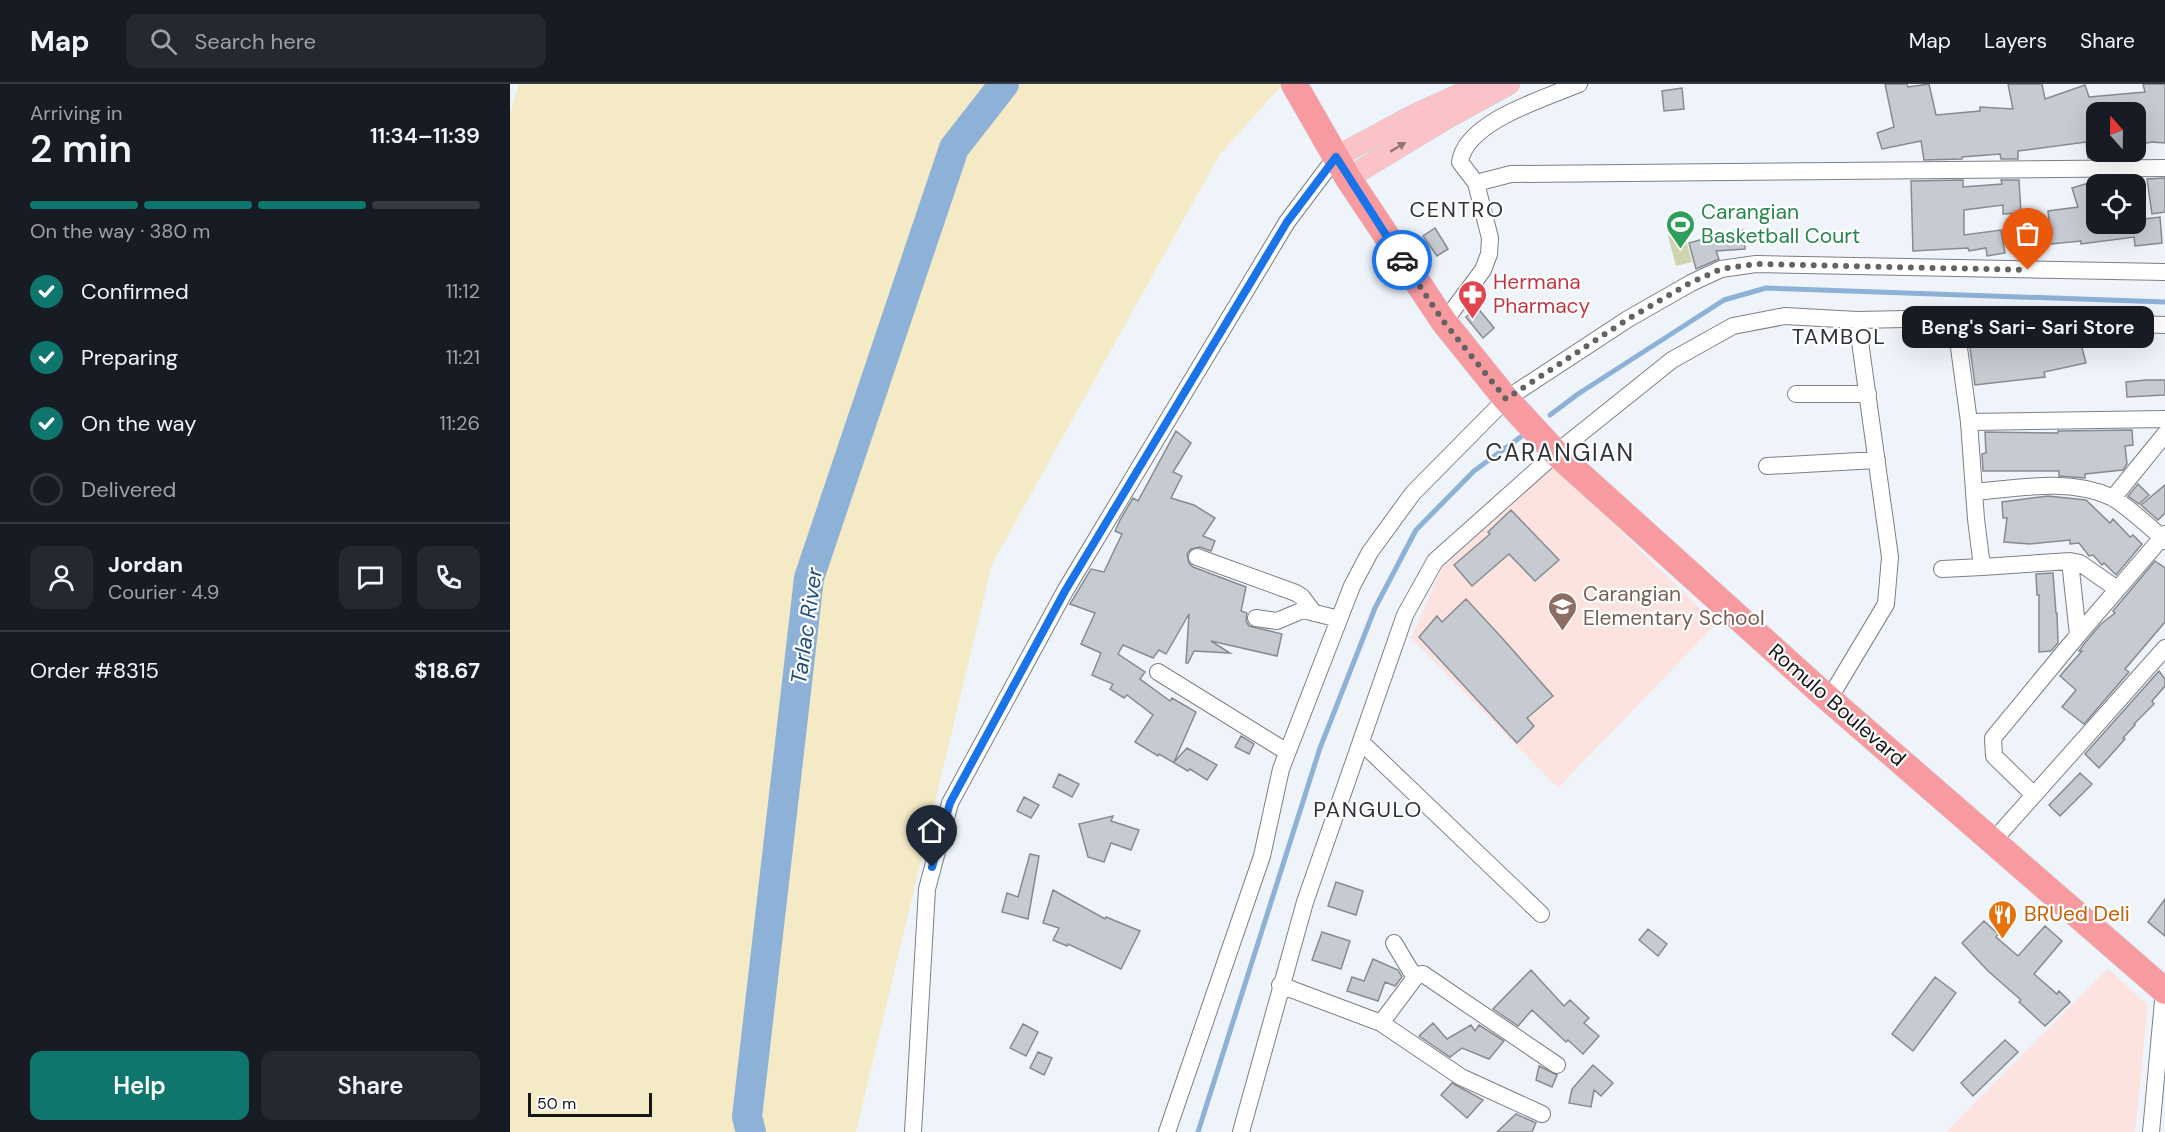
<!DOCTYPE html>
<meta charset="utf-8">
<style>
:root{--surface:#171b24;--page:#242831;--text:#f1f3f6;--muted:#9ea1a6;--line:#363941;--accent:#0f766e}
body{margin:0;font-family:"DM Sans",sans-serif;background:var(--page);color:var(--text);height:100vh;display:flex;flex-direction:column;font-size:22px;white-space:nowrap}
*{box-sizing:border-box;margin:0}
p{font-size:20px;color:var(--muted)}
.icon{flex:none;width:33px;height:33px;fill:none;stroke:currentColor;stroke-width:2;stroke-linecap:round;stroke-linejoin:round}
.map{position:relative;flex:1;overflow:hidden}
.sheet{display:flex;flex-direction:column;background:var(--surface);width:510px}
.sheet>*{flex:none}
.needle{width:39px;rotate:340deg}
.fabs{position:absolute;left:1576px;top:18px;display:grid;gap:12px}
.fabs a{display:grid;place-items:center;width:60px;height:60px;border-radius:12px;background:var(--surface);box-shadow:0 6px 24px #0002;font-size:30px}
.scale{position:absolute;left:18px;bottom:15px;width:124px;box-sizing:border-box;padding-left:6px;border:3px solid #141618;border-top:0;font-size:16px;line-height:21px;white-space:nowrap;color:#141618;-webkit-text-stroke:4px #fff;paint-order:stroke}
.pin{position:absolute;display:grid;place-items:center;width:51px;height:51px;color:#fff;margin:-62px -26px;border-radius:50% 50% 50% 0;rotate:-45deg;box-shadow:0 0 6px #0007}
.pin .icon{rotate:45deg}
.courier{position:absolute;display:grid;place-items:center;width:60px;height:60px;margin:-30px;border:4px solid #1a73e8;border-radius:50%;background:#fff;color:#222;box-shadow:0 2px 8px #0007}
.bubble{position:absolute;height:42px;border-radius:12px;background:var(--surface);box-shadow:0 6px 24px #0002;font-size:20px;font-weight:600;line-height:42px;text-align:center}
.headline em{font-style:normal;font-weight:600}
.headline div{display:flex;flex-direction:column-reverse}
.headline{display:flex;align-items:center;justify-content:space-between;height:102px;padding:0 30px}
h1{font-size:39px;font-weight:600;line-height:45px}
.bar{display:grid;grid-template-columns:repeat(4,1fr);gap:9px 6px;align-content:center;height:72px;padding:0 30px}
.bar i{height:8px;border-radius:4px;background:var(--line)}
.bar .selected{background:var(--accent)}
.bar p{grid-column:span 4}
.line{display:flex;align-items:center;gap:15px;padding:0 30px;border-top:2px solid var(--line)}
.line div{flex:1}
.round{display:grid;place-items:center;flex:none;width:63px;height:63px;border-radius:12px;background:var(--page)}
ol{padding:0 30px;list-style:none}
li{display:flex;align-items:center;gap:18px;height:66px}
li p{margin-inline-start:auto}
li .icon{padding:6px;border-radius:50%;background:var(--accent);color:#fff;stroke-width:4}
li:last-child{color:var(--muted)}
li i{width:33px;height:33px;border:3px solid var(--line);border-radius:50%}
.action{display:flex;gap:12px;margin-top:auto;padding:12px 30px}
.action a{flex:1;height:69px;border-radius:12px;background:var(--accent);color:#fff;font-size:24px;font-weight:600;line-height:69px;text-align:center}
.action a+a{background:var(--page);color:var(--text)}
header{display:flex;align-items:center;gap:36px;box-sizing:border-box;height:84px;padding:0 30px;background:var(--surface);border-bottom:2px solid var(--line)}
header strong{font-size:28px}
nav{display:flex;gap:33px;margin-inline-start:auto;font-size:21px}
.search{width:420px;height:54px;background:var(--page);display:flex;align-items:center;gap:15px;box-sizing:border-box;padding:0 21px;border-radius:12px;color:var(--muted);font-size:22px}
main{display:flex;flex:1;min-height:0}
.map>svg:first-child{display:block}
.education{fill:#fde3df}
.green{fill:#cfd4b0}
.sand{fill:#f4eac5}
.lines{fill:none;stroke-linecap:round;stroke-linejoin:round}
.stream{stroke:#8eb1d8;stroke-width:5}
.river{stroke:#8eb1d8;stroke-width:30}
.building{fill:#c6cbd2;stroke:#868b91;stroke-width:1.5}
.minor-casing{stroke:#7b8086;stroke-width:18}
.major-casing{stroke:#d0d0d1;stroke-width:22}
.highway-casing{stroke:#d0d0d1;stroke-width:27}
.minor{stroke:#fff;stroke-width:16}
.major{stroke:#fbc3c7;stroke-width:21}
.highway{stroke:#f89ba1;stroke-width:26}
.oneway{fill:#937578}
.done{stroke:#616467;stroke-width:6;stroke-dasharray:0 10.8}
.route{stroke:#1a73e8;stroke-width:8}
.labels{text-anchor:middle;stroke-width:4.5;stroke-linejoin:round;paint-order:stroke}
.leisure-label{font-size:21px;fill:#27864d;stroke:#fff;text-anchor:start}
.health-label{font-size:21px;fill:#be3a42;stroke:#fff;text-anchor:start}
.education-label{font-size:21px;fill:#785e54;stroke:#fff;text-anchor:start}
.street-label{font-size:21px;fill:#141618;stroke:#fff}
.food-label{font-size:21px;fill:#c56008;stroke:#fff;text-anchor:start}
.neighbourhood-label{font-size:22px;letter-spacing:1.5px;fill:#2f3338;stroke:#fff}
.water-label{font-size:22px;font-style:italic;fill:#1d4e7f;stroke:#fff}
.quarter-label{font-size:24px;letter-spacing:1.5px;fill:#2f3338;stroke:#fff}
</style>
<header>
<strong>Map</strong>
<div class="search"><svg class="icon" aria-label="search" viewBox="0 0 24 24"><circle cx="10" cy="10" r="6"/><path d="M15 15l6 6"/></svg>Search here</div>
<nav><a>Map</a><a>Layers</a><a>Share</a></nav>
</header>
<main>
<section class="sheet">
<div class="headline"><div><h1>2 min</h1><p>Arriving in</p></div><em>11:34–11:39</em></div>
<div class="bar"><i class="selected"></i><i class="selected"></i><i class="selected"></i><i></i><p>On the way · 380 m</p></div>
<ol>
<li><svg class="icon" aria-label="check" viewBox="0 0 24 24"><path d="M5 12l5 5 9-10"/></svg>Confirmed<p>11:12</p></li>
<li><svg class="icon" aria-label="check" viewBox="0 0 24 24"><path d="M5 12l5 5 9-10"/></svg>Preparing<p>11:21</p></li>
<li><svg class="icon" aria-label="check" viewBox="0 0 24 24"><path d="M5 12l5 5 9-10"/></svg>On the way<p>11:26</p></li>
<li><i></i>Delivered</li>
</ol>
<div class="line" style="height:108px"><a class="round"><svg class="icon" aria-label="person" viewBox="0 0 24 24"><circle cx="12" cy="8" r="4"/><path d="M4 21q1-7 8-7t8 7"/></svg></a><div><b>Jordan</b><p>Courier · 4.9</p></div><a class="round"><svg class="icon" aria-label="chat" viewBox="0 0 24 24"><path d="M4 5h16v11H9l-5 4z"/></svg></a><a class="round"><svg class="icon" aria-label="phone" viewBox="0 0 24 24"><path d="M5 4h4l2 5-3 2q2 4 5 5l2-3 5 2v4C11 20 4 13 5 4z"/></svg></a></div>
<div class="line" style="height:78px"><div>Order #8315</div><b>$18.67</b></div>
<div class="action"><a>Help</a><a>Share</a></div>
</section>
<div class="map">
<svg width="1655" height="1048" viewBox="0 0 1655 1048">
<rect width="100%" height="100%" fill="#eff4fb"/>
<!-- education -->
<path class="education" d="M 1043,381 L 1206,540 L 1048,704 L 901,554 L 931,485 Z
M 1598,884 L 1638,922 L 1625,1048 L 1436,1048 Z"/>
<!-- green -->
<path class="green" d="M 1174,148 L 1182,178 L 1166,182 L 1158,152 Z"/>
<!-- sand -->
<path class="sand" d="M 9,0 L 773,0 L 710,70 L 482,480 L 346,1048 L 0,1048 L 0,29 Z"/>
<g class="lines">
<!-- stream -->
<path class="stream" d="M 1040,331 L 1068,310 L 1214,216 L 1256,204 L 1655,218
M 688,1048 L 810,664 L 865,524 L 906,446 L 964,387 L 1012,352"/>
<!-- river -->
<path class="river" d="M 241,1048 L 237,1033 L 299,494 L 444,64 L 494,0"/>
</g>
<!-- building -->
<path class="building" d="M 1375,0 L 1397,0 L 1398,3 L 1419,0 L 1426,31 L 1470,27 L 1470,23 L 1503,25 L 1498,0 L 1532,0 L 1535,15 L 1575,1 L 1579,13 L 1635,8 L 1633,0 L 1655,0 L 1655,59 L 1642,58 L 1626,61 L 1626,28 L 1622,28 L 1621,23 L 1587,26 L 1587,74 L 1578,74 L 1576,58 L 1508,67 L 1508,75 L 1491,75 L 1490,70 L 1452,73 L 1452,75 L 1414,76 L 1411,57 L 1372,65 L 1367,49 L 1384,43 Z
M 1172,4 L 1174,25 L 1154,27 L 1152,7 Z
M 1655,94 L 1655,128 L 1642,130 L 1637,95 Z
M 1453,96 L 1453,103 L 1492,100 L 1491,96 L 1509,96 L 1511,129 L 1493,130 L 1493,121 L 1454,126 L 1454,151 L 1491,146 L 1495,169 L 1477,172 L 1476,164 L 1459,167 L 1458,164 L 1403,167 L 1401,97 Z
M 1582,98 L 1582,100 L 1587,100 L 1587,140 L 1626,140 L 1626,136 L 1650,133 L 1652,159 L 1625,162 L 1624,153 L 1571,160 L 1571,157 L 1519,162 L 1518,146 L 1540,146 L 1538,127 L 1568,123 L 1562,104 Z
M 925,144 L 938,165 L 927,172 L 913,152 Z
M 1234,146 L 1235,165 L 1206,167 L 1209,175 L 1186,185 L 1179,159 L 1204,152 L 1204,150 Z
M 967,223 L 984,244 L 973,254 L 956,233 Z
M 1481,246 L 1529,247 L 1530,259 L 1558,253 L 1559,259 L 1570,256 L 1576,279 L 1534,288 L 1535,293 L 1465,301 L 1458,249 Z
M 1636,296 L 1655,296 L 1655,311 L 1617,313 L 1616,298 Z
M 1622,346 L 1623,361 L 1615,362 L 1617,380 L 1613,386 L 1575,390 L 1575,394 L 1549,392 L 1549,387 L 1473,387 L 1472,370 L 1476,369 L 1475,348 L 1548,349 L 1548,347 Z
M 666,347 L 681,359 L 663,388 L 672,392 L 661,414 L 684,421 L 705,434 L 693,452 L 705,457 L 701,467 L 690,463 L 681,465 L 677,470 L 679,479 L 683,483 L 736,503 L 731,527 L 737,529 L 736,537 L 739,542 L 772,550 L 767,572 L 701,557 L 720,569 L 684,567 L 678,579 L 676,579 L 679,530 L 656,570 L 649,566 L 643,574 L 613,561 L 608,570 L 635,588 L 630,595 L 660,617 L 662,614 L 686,628 L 664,678 L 677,664 L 707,681 L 697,696 L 680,685 L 678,687 L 649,670 L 648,672 L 625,658 L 643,631 L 617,611 L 614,614 L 600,605 L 603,600 L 582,591 L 591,569 L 571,560 L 585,529 L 560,520 L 581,485 L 594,488 L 612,450 L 605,447 L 610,436 L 623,414 L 628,417 Z
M 1628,400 L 1639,411 L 1629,420 L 1618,412 Z
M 1655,401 L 1655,429 L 1648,436 L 1631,421 Z
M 1538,412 L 1576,416 L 1600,439 L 1603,435 L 1620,453 L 1623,451 L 1632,460 L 1606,491 L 1594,479 L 1592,481 L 1583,471 L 1579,472 L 1569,459 L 1560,460 L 1560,456 L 1520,460 L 1494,458 L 1497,434 L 1493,434 L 1492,418 Z
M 1001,426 L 1049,476 L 1025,497 L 999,470 L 962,502 L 944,481 L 980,450 L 978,448 Z
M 1645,477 L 1655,484 L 1655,538 L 1615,585 L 1619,588 L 1574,640 L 1552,623 L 1566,606 L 1550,592 L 1572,567 L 1569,567 L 1574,560 L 1591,540 L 1605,529 L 1603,527 Z
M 1543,489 L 1546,529 L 1547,529 L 1548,559 L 1541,567 L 1529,568 L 1529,511 L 1527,511 L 1526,490 Z
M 956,515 L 993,555 L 1043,612 L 1017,634 L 1024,642 L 1007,659 L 909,553 L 927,532 L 932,538 Z
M 1649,587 L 1655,595 L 1655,602 L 1642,617 L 1644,620 L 1624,640 L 1625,641 L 1613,654 L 1615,655 L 1589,684 L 1575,670 Z
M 731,652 L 744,660 L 739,670 L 725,663 Z
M 1570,689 L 1582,700 L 1550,732 L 1539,721 Z
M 549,690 L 569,700 L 562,713 L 543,703 Z
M 514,713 L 529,721 L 521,734 L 507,727 Z
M 603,732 L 601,737 L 629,746 L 621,766 L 601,759 L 594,778 L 578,773 L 569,740 Z
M 520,770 L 529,772 L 518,835 L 492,828 L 497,809 L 508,813 Z
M 826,798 L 853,807 L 846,831 L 818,822 Z
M 543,806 L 595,835 L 596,833 L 630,847 L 611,885 L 558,860 L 557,862 L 543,856 L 549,844 L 533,839 Z
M 1655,815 L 1655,852 L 1638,838 Z
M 1474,837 L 1488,850 L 1486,853 L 1508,872 L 1535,842 L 1552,857 L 1524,890 L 1547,910 L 1549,907 L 1560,918 L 1535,942 L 1509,918 L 1511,916 L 1478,887 L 1452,859 Z
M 1138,845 L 1157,860 L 1148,872 L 1129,856 Z
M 812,848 L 840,857 L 831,885 L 802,876 Z
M 863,875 L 888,886 L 892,893 L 885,902 L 875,898 L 868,917 L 837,907 L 842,893 L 854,897 Z
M 1021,886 L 1054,922 L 1060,916 L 1079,934 L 1074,939 L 1089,952 L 1073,970 L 1058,956 L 1056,958 L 1022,926 L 1008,942 L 983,925 Z
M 1425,893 L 1446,909 L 1403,967 L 1382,950 Z
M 923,939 L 937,955 L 961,941 L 965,947 L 969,941 L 994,957 L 979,975 L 952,964 L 940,973 L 909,952 Z
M 513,940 L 528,948 L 516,972 L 500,964 Z
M 1495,956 L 1508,968 L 1463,1012 L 1451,999 Z
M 528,968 L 542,974 L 534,991 L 520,984 Z
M 1083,981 L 1103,999 L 1091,1012 L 1084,1006 L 1081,1023 L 1059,1019 L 1062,1005 Z
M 1029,982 L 1047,991 L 1042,1003 L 1026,996 Z
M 942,999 L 973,1016 L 957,1034 L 931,1011 Z
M 1006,1030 L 1026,1039 L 1022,1048 L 987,1048 Z"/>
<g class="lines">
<defs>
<path id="minor" d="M 966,99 L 1001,90 L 1655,84
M 1445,234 L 1459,338 L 1466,435 L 1472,483 L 1560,477 L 1570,479 L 1607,505
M 934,238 L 973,186 L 979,170 L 980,154 L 966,99 L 950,78 C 956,37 1036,14 1069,0
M 1286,310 L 1358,310
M 1459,338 L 1655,335
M 1257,382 L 1367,376
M 1464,408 C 1509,404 1559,394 1601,413 C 1613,419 1644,446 1655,457
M 1603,414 L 1655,350
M 687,473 L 786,509 L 792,513 L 804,529
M 1560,477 L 1568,551
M 1432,485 L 1472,483
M 746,534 L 767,537 L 793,526 L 829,535
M 648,588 L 777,668
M 1319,615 L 1376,520 L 1380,473 L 1347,236
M 851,658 L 1031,830
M 1524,711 L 1484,672 L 1483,654 L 1568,551 L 1655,450
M 1483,757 L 1655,564
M 884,859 L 905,894
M 770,901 L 871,939 L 951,993 L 1032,1030
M 871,939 L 907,891 L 913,890 L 1047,981
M 403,1048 L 417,805 L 440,719 L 555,507 L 777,138 L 826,73
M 657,1048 L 752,772 L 771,685 L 842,502 L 860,468 L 903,409 L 996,315 L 1118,235 L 1181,199 L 1211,185 L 1246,180 L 1655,188
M 731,1048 L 795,818 L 895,531 L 925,477 L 1046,369 L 1162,276 L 1223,242 L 1275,232 L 1347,236 L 1445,234 L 1655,241
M 1641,1048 L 1654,906"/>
<path id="major" d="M 826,73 L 904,31 L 972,0
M 838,94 L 937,34 L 999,0"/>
<path id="highway" d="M 784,0 L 838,94 L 934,238 L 996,315 L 1046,369 L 1312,609 L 1655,907"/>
</defs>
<!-- minor casing -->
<use href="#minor" class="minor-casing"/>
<!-- major casing -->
<use href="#major" class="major-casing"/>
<!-- highway casing -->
<use href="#highway" class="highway-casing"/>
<!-- minor -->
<use href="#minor" class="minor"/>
<!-- major -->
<use href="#major" class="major"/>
<!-- highway -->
<use href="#highway" class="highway"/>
</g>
<!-- one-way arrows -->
<defs><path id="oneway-solid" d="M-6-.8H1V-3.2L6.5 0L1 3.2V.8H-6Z" transform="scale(1.5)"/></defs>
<use class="oneway" href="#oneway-solid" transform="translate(888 63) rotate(-31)"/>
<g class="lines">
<!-- done -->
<path class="done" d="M 892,176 L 934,238 L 996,315 L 1118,235 L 1180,199 L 1211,185 L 1246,180 L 1518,186"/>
<!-- route -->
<path class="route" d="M 422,783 L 440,719 L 555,507 L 777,138 L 826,73 L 892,176"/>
</g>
<!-- icons -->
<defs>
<symbol id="stadium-pin" viewBox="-11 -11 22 30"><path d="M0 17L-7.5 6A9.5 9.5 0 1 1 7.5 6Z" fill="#2e9e5b" stroke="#fff"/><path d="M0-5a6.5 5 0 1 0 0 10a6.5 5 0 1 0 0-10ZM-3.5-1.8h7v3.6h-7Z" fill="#fff"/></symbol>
<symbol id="pharmacy-pin" viewBox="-11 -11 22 30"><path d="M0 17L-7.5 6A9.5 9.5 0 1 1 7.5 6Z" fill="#e0444e" stroke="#fff"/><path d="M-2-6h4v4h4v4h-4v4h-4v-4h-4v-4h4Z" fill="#fff"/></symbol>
<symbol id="school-pin" viewBox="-11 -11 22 30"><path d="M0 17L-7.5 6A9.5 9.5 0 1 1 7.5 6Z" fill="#8d6e63" stroke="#fff"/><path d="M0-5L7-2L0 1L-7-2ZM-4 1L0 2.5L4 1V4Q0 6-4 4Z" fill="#fff"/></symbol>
<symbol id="restaurant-pin" viewBox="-11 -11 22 30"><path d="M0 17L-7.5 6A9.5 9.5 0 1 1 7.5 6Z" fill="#e8710a" stroke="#fff"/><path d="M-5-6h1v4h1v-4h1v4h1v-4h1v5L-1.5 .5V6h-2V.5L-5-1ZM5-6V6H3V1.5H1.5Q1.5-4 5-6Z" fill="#fff"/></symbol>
</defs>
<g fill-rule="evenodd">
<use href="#stadium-pin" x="1154" y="124" width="33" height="45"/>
<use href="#pharmacy-pin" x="946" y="194" width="33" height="45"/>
<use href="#school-pin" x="1036" y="506" width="33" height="45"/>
<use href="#restaurant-pin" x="1476" y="814" width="33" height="45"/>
</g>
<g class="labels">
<!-- leisure labels -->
<g class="leisure-label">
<text x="1191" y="135">Carangian<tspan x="1191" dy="24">Basketball Court</tspan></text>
</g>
<!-- health labels -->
<g class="health-label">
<text x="983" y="205">Hermana<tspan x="983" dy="24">Pharmacy</tspan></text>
</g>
<!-- education labels -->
<g class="education-label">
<text x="1073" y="517">Carangian<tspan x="1073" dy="24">Elementary School</tspan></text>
</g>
<!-- street labels -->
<g class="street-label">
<text transform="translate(1327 621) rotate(41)" y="7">Romulo Boulevard</text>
</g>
<!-- food labels -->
<g class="food-label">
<text x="1514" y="837">BRUed Deli</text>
</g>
<!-- neighbourhood labels -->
<g class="neighbourhood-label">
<text x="947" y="133">CENTRO</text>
<text x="1329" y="260">TAMBOL</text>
<text x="858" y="733">PANGULO</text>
</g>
<!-- water labels -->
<g class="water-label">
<text transform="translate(296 542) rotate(-82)" y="8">Tarlac River</text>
</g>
<!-- quarter labels -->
<g class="quarter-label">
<text x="1050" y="377">CARANGIAN</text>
</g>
</g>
</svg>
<div class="fabs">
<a><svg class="needle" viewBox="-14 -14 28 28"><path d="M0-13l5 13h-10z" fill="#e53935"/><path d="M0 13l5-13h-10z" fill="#9ea1a6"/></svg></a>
<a><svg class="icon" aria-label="locate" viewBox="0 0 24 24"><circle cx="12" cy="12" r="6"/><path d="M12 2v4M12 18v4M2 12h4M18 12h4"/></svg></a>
</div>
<div class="scale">50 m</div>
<div class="pin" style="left:1518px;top:186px;background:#ea580c"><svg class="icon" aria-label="bag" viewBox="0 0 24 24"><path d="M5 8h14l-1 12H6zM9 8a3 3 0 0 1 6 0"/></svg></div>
<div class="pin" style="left:422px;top:783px;background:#1f2937"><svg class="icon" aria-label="home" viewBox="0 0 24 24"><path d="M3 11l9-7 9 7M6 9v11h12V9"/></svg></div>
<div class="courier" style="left:892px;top:176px"><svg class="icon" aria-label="car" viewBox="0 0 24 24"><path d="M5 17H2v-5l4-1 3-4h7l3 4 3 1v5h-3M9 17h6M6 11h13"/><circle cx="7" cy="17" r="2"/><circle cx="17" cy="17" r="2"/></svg></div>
<div class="bubble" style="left:1392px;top:222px;width:252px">Beng's Sari- Sari Store</div>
</div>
</main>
